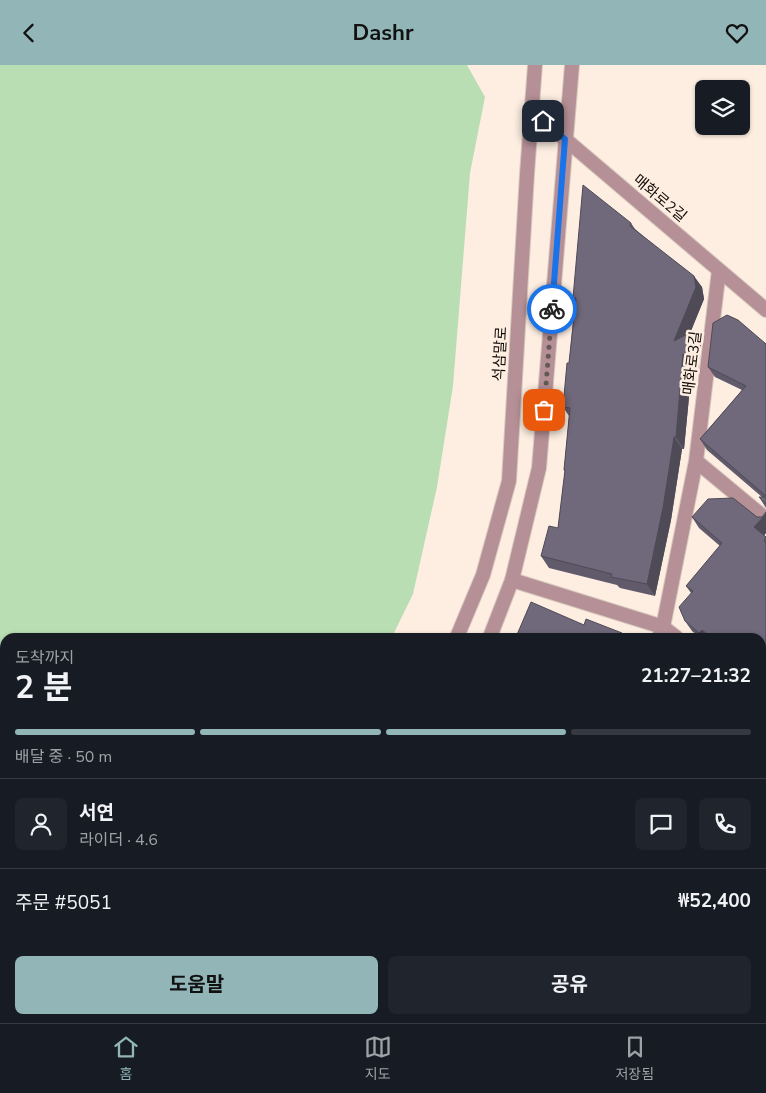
<!DOCTYPE html>
<html lang="ko">
<meta charset="utf-8">
<style>
:root{--surface:#171b24;--page:#20242c;--text:#f1f3f6;--muted:#9ea1a6;--line:#363941;--accent:#92b5b8}
body{margin:0;font-family:"Nunito Sans","Noto Sans KR",sans-serif;background:var(--page);color:var(--text);height:100vh;display:flex;flex-direction:column;font-size:19px;white-space:nowrap}
*{box-sizing:border-box;margin:0}
p{font-size:16px;color:var(--muted)}
.icon{flex:none;width:28px;height:28px;fill:none;stroke:currentColor;stroke-width:2;stroke-linecap:round;stroke-linejoin:round}
.map{position:relative;flex:1;overflow:hidden}
.sheet{position:absolute;left:0px;top:568px;width:766px;height:391px;display:flex;flex-direction:column;background:var(--surface);border-radius:15px 15px 0 0;box-shadow:0 1px 4px #0004}
.sheet>*{flex:none}
.controls{position:absolute;left:695px;top:15px;display:grid;gap:10px}
.controls a{display:grid;place-items:center;width:55px;height:55px;border-radius:8px;background:var(--surface);box-shadow:0 1px 4px #0004;font-size:25px}
.pin{position:absolute;display:grid;place-items:center;width:42px;height:42px;color:#fff;margin:-21px;border-radius:10px;box-shadow:0 2px 8px #0006}
.courier{position:absolute;display:grid;place-items:center;width:50px;height:50px;margin:-25px;border:4px solid #1a73e8;border-radius:50%;background:#fff;color:#222;box-shadow:0 1px 6px #0007}
.headline em{font-style:normal;font-weight:700}
.headline div{display:flex;flex-direction:column-reverse}
.headline{display:flex;align-items:center;justify-content:space-between;height:85px;padding:0 15px}
h1{font-size:32px;font-weight:700;line-height:38px}
.bar{display:grid;grid-template-columns:repeat(4,1fr);gap:8px 5px;align-content:center;height:60px;padding:0 15px}
.bar i{height:6px;border-radius:4px;background:var(--line)}
.bar .selected{background:var(--accent)}
.bar p{grid-column:span 4}
.line{display:flex;align-items:center;gap:12px;padding:0 15px;border-top:1px solid var(--line)}
.line div{flex:1}
.round{display:grid;place-items:center;flex:none;width:52px;height:52px;border-radius:8px;background:var(--page)}
.action{display:flex;gap:10px;margin-top:auto;padding:10px 15px}
.action a{flex:1;height:58px;border-radius:8px;background:var(--accent);color:#111;font-size:20px;font-weight:700;line-height:58px;text-align:center}
.action a+a{background:var(--page);color:var(--text)}
header{display:flex;justify-content:space-between;align-items:center;height:65px;padding:0 15px;background:var(--accent);color:#111;font-size:22px;font-weight:700}
.tab-bar{display:flex;justify-content:space-around;align-items:center;height:70px;border-top:1px solid var(--line);background:var(--surface);font-size:14px;color:var(--muted)}
.tab-bar a{display:grid;justify-items:center;gap:2px}
.tab-bar .selected{color:var(--accent)}
.map>svg:first-child{display:block}
.built{fill:#f7dfca}
.green{fill:#badeb3}
.lines{fill:none;stroke-linecap:round;stroke-linejoin:round}
.minor-casing{stroke:#d7cabe;stroke-width:16}
.tertiary-casing{stroke:#d7cabe;stroke-width:16}
.minor{stroke:#b69097;stroke-width:14}
.tertiary{stroke:#b69097;stroke-width:14}
.wall{fill:#605a6a}
.shaded-wall{fill:#4e4a56}
.building{fill:#70697b;stroke:#4e4a56}
.done{stroke:#635a53;stroke-width:5;stroke-dasharray:0 9}
.route{stroke:#1a73e8;stroke-width:6}
.labels{text-anchor:middle;stroke-width:5;stroke-linejoin:round;paint-order:stroke}
.street-label{font-size:15px;fill:#100a06;stroke:#fdeee1}
</style>
<header><svg class="icon" aria-label="back" viewBox="0 0 24 24"><path d="M15 5l-7 7 7 7"/></svg>Dashr<svg class="icon" aria-label="heart" viewBox="0 0 24 24"><path d="M12 20l-8-8c-3-5 5-10 8-4 3-6 11-1 8 4z"/></svg></header>
<div class="map">
<svg width="766" height="958" viewBox="0 0 766 958">
<rect width="100%" height="100%" fill="#fdeee1"/>
<!-- built -->
<path class="built" d="M 5,710 L 5,837 L 0,838 L 0,712 Z"/>
<!-- green -->
<path class="green" d="M 0,0 L 467,0 L 485,32 L 470,108 L 453,321 L 437,422 L 413,529 L 392,572 L 5,572 L 5,696 L 0,698 Z"/>
<g class="lines">
<defs>
<path id="minor" d="M 532,48 L 565,74 L 766,245
M 696,396 L 766,454
M 512,515 L 663,562 L 676,572
M 659,572 L 663,562 L 696,396 L 719,205
M 761,641 L 766,645
M 761,889 L 766,893
M 175,954 L 176,958
M 648,958 L 651,954"/>
<path id="tertiary" d="M 457,572 L 483,510 L 509,416 L 527,109 L 535,0
M 490,572 L 512,515 L 539,403 L 572,0
M 0,891 L 5,890
M 0,921 L 5,920
M 590,954 L 596,958"/>
</defs>
<!-- minor casing -->
<use href="#minor" class="minor-casing"/>
<!-- tertiary casing -->
<use href="#tertiary" class="tertiary-casing"/>
<!-- minor -->
<use href="#minor" class="minor"/>
<!-- tertiary -->
<use href="#tertiary" class="tertiary"/>
</g>
<!-- wall -->
<path class="wall" d="M 631,158 L 635,164 L 702,222 L 704,234 L 690,268 L 693,266 L 701,278 L 698,304 L 692,301 L 684,384 L 682,384 L 671,455 L 655,531 L 620,523 L 617,520 L 549,503 L 541,491 L 558,463 L 565,407 L 564,405 L 569,351 L 563,342 L 569,298 L 575,236 L 573,233 Z
M 766,279 L 766,443 L 759,432 L 762,432 L 707,385 L 700,374 L 742,325 L 715,312 L 708,302 Z
M 692,452 L 762,452 L 766,468 L 764,470 L 766,472 L 766,626 L 761,622 L 761,572 L 699,572 L 692,566 L 685,556 L 691,528 L 686,521 L 720,481 L 699,463 Z
M 761,675 L 766,680 L 766,850 L 761,846 Z
M 191,954 L 320,954 L 306,958 L 193,958 Z
M 331,954 L 536,954 L 539,958 L 336,958 Z"/>
<!-- shaded-wall -->
<path class="shaded-wall" d="M 694,211 L 702,222 L 704,234 L 682,288 L 674,276 Z
M 693,266 L 701,278 L 698,304 L 690,293 Z
M 683,289 L 692,301 L 684,384 L 676,372 Z
M 674,372 L 682,384 L 671,455 L 655,531 L 647,519 Z
M 766,449 L 766,468 L 762,473 L 754,462 Z
M 702,565 L 707,572 L 702,572 L 699,568 Z
M 764,678 L 766,680 L 766,686 L 762,681 Z
M 144,954 L 147,954 L 149,958 L 145,958 Z"/>
<!-- building -->
<path class="building" d="M 583,120 L 631,158 L 630,161 L 694,211 L 696,222 L 674,276 L 693,266 L 690,293 L 683,289 L 676,372 L 674,372 L 663,443 L 647,519 L 611,512 L 612,509 L 541,491 L 549,461 L 558,463 L 565,405 L 564,405 L 570,343 L 563,342 L 567,298 L 569,298 L 576,233 L 573,233 Z
M 727,250 L 738,255 L 766,279 L 766,431 L 700,374 L 746,321 L 708,302 L 713,258 Z
M 759,432 L 766,432 L 766,439 Z
M 733,433 L 757,452 L 762,452 L 766,447 L 766,449 L 754,462 L 766,472 L 764,476 L 766,478 L 766,621 L 761,617 L 761,572 L 711,572 L 702,565 L 699,568 L 685,556 L 679,542 L 693,526 L 686,521 L 722,478 L 692,452 L 708,434 Z
M 531,537 L 584,560 L 586,554 L 622,568 L 623,572 L 516,572 Z
M 761,675 L 764,678 L 762,681 L 766,683 L 766,845 L 761,841 Z
M 761,915 L 766,919 L 766,958 L 661,958 L 664,954 L 761,954 Z
M 5,940 L 5,954 L 144,954 L 145,958 L 0,958 L 0,941 Z
M 191,954 L 282,954 L 268,958 L 193,958 Z
M 337,954 L 536,954 L 534,956 L 537,958 L 342,958 Z"/>
<g class="lines">
<!-- done -->
<path class="done" d="M 544,345 L 552,244"/>
<!-- route -->
<path class="route" d="M 543,56 L 565,74 L 552,244"/>
</g>
<g class="labels">
<!-- street labels -->
<g class="street-label">
<text transform="translate(660 133) rotate(40)" y="5">매화로2길</text>
<text transform="translate(500 289) rotate(-87)" y="5">석삼말로</text>
<text transform="translate(692 298) rotate(-83)" y="5">매화로3길</text>
</g>
</g>
</svg>
<div class="controls">
<a><svg class="icon" aria-label="layers" viewBox="0 0 24 24"><path d="M12 4l9 5-9 5-9-5zM3 14l9 5 9-5"/></svg></a>
</div>
<div class="pin" style="left:544px;top:345px;background:#ea580c"><svg class="icon" aria-label="bag" viewBox="0 0 24 24"><path d="M5 8h14l-1 12H6zM9 8a3 3 0 0 1 6 0"/></svg></div>
<div class="pin" style="left:543px;top:56px;background:#1f2937"><svg class="icon" aria-label="home" viewBox="0 0 24 24"><path d="M3 11l9-7 9 7M6 9v11h12V9"/></svg></div>
<div class="courier" style="left:552px;top:244px"><svg class="icon" aria-label="bike" viewBox="0 0 24 24"><circle cx="6" cy="16" r="4"/><circle cx="18" cy="16" r="4"/><path d="M6 16l4-8h5l3 8M10 8l3 8H6M13 5h3"/></svg></div>
<section class="sheet">
<div class="headline"><div><h1>2 분</h1><p>도착까지</p></div><em>21:27–21:32</em></div>
<div class="bar"><i class="selected"></i><i class="selected"></i><i class="selected"></i><i></i><p>배달 중 · 50 m</p></div>
<div class="line" style="height:90px"><a class="round"><svg class="icon" aria-label="person" viewBox="0 0 24 24"><circle cx="12" cy="8" r="4"/><path d="M4 21q1-7 8-7t8 7"/></svg></a><div><b>서연</b><p>라이더 · 4.6</p></div><a class="round"><svg class="icon" aria-label="chat" viewBox="0 0 24 24"><path d="M4 5h16v11H9l-5 4z"/></svg></a><a class="round"><svg class="icon" aria-label="phone" viewBox="0 0 24 24"><path d="M5 4h4l2 5-3 2q2 4 5 5l2-3 5 2v4C11 20 4 13 5 4z"/></svg></a></div>
<div class="line" style="height:65px"><div>주문 #5051</div><b>₩52,400</b></div>
<div class="action"><a>도움말</a><a>공유</a></div>
</section>
</div>
<nav class="tab-bar">
<a class="selected"><svg class="icon" aria-label="home" viewBox="0 0 24 24"><path d="M3 11l9-7 9 7M6 9v11h12V9"/></svg>홈</a>
<a><svg class="icon" aria-label="map" viewBox="0 0 24 24"><path d="M3 6l6-2 6 2 6-2v14l-6 2-6-2-6 2zM9 4v14M15 6v14"/></svg>지도</a>
<a><svg class="icon" aria-label="saved" viewBox="0 0 24 24"><path d="M7 4h10v16l-5-4-5 4z"/></svg>저장됨</a>
</nav>
